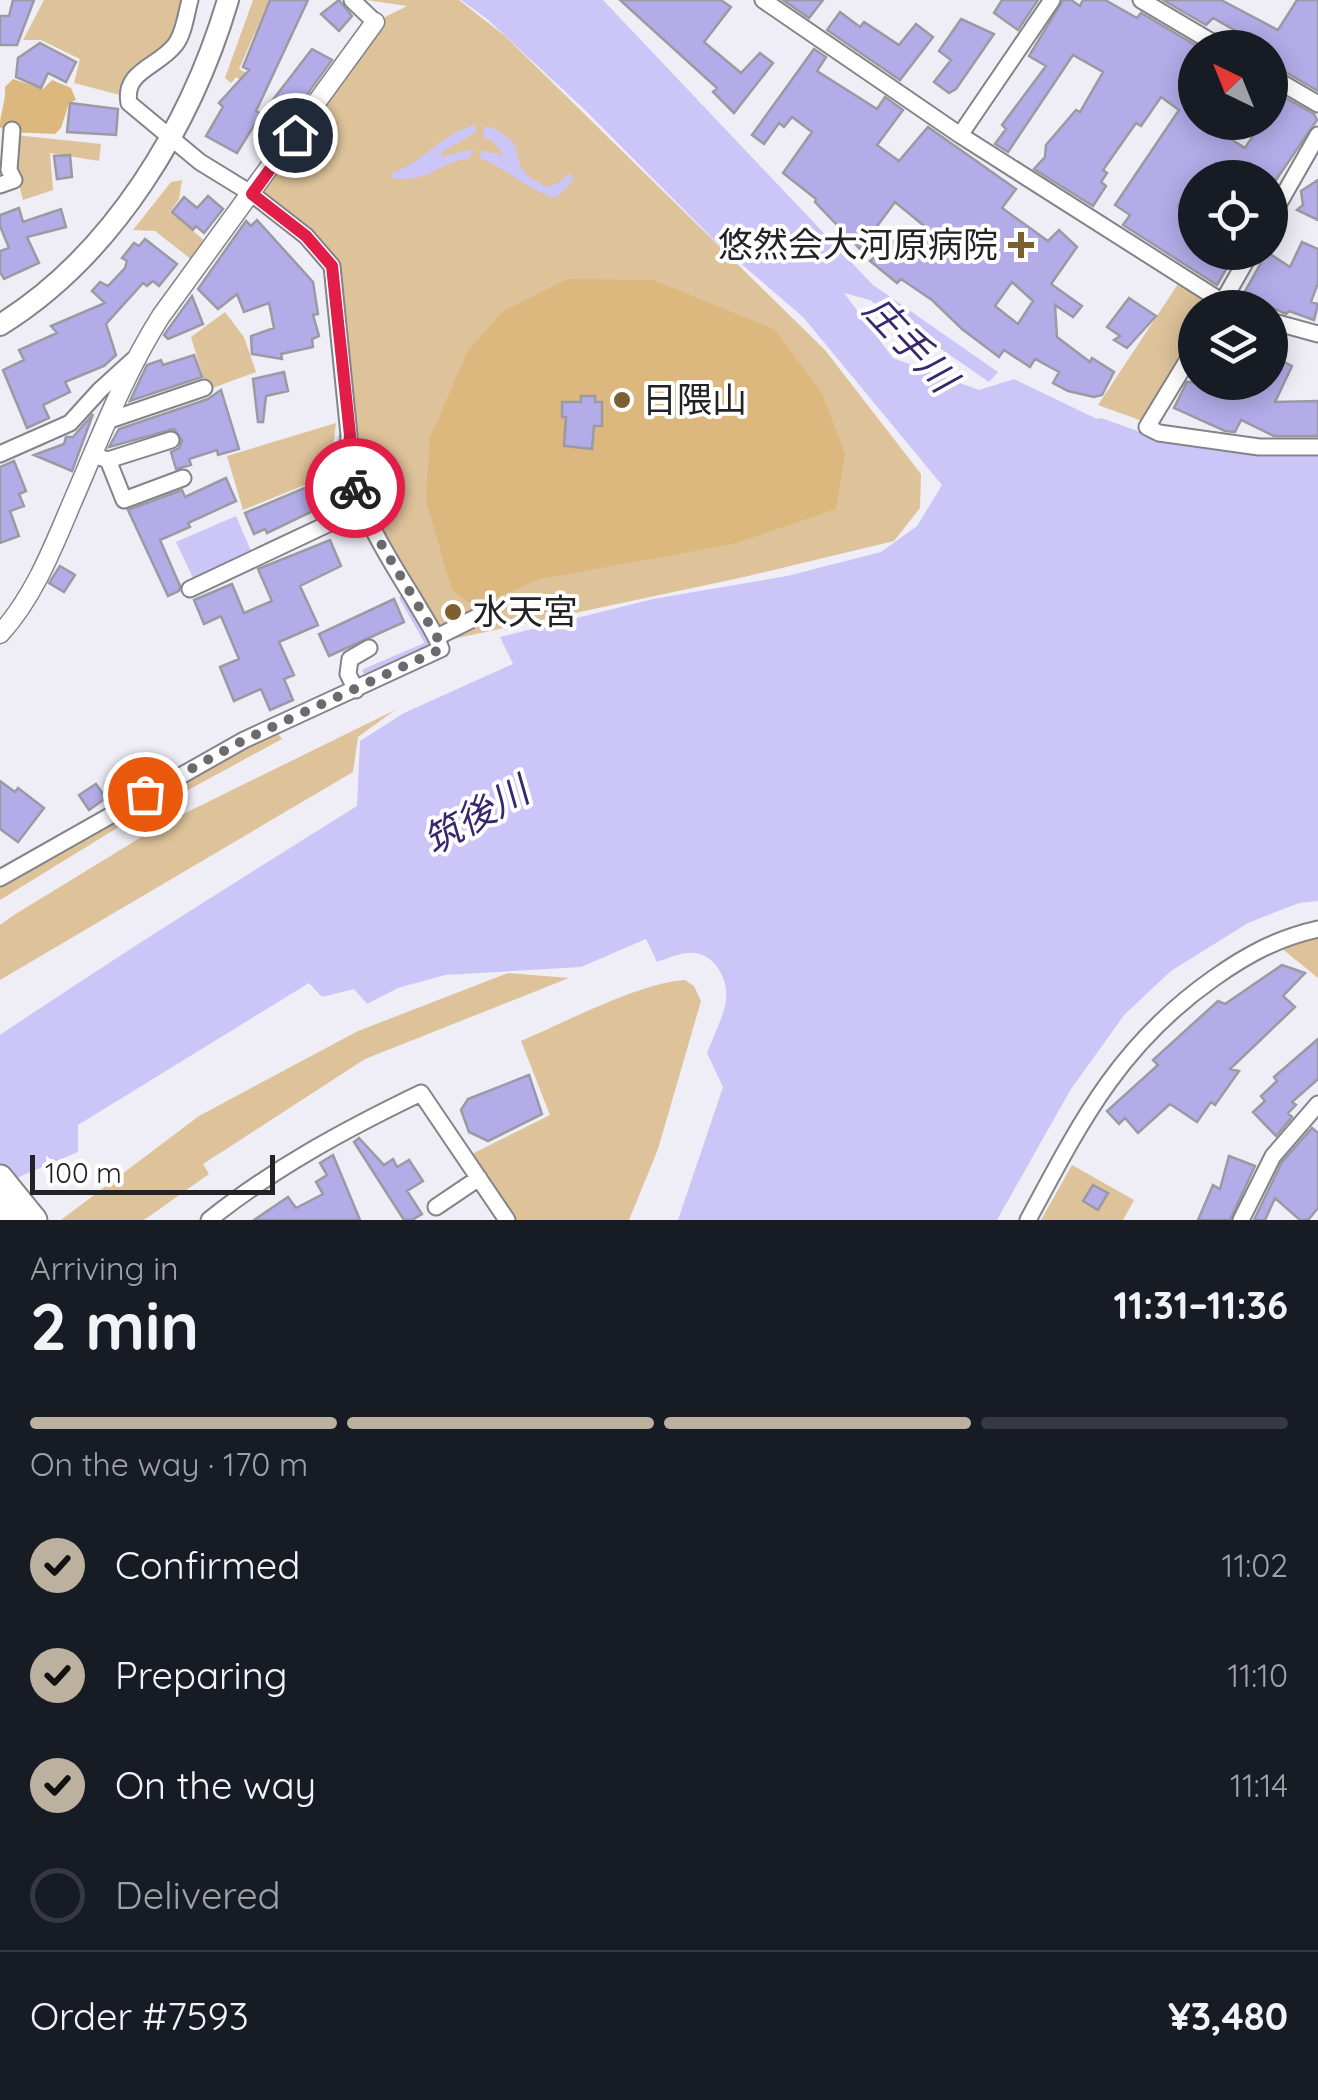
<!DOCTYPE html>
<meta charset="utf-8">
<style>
:root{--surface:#171b24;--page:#20242c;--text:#f1f3f6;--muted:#9ea1a6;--line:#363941;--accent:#bcb19e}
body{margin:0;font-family:Quicksand,"Noto Sans JP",sans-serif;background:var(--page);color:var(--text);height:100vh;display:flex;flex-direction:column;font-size:38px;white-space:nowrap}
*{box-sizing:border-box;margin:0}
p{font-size:32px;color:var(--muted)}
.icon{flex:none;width:55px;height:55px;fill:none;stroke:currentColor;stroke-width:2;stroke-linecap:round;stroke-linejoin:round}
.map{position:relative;height:1220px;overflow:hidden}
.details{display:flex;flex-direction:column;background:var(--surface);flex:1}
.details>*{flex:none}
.needle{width:65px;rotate:317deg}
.buttons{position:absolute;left:1178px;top:30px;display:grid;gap:20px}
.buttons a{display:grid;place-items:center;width:110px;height:110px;border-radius:50%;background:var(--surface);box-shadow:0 5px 25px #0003;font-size:50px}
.scale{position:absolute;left:30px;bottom:25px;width:245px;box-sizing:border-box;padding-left:10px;border:5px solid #232326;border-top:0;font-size:28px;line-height:35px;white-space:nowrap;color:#232326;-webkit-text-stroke:8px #fff;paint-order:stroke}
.pin{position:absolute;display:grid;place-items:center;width:85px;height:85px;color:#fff;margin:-42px;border:5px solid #fff;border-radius:50%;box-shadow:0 2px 10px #0007}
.courier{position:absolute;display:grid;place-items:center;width:100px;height:100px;margin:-50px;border:8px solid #e11d48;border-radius:50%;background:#fff;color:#222;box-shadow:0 2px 12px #0007}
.overview em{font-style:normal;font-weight:800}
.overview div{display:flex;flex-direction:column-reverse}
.overview{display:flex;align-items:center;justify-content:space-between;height:170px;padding:0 30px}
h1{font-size:65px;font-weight:800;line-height:75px}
.bar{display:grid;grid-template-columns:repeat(4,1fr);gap:15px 10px;align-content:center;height:120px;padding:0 30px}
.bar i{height:12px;border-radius:8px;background:var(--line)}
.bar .active{background:var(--accent)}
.bar p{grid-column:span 4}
.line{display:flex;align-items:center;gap:25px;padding:0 30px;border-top:2px solid var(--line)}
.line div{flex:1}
ol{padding:0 30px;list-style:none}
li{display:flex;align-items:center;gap:30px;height:110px}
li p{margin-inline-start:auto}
li .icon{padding:10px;border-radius:50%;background:var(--accent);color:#111;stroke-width:4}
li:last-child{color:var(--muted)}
li i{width:55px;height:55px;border:5px solid var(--line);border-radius:50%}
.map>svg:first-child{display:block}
.green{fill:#ddc29a}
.forest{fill:#ddb87e}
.water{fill:#ccc6f8}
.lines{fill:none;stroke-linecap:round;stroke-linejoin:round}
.stream{stroke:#ccc6f8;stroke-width:5}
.building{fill:#b3ace9;stroke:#9b9aa2;stroke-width:2.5;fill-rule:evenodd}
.minor-casing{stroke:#83838a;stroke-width:19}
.tertiary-casing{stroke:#83838a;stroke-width:21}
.secondary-casing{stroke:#83838a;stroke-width:24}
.trunk-casing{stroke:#83838a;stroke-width:29}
.minor{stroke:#fff;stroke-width:15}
.tertiary{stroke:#fff;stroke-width:18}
.secondary{stroke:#fff;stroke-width:20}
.trunk{stroke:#fff;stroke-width:25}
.done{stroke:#6a6a6f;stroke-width:10;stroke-dasharray:0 18}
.route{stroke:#e11d48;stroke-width:12}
.poi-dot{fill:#7c6032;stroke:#fff;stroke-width:4}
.labels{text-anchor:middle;stroke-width:8;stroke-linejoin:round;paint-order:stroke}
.poi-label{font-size:35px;fill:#232326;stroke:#fff;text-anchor:start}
.water-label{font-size:38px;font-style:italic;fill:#38276e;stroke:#fff}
</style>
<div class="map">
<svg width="1318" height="1220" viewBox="0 0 1318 1220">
<rect width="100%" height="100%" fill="#efeef6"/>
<!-- green -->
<path class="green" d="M 44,0 L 187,0 L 176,40 L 127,76 L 120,95 L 74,83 L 80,59 L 41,40 L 23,40 Z
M 253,0 L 269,0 L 239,69 L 266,85 L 260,94 L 236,77 L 231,83 L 225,78 Z
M 366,0 L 459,0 L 505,36 L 825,350 L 921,474 L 920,508 L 894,541 L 744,577 L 439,642 L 356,481 L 332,266 L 252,194 L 375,22 L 407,6 Z
M 15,135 L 101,144 L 99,161 L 50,153 L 53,190 L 23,200 L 14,166 Z
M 182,180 L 179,199 L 170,212 L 205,241 L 192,260 L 155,231 L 133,230 L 171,182 Z
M 1182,278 L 1219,307 L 1195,308 L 1195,345 L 1145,422 L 1098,405 Z
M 225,312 L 244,337 L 256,372 L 207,390 L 191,337 Z
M 336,423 L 332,457 L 337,472 L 243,510 L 227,456 Z
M 395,710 L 358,737 L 353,772 L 0,980 L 0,925 L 14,915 L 161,825 Z
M 276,731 L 282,739 L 166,802 L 159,792 Z
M 134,804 L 143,812 L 0,900 L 0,886 Z
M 1318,932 L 1318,978 L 1280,947 Z
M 508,973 L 569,978 L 365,1059 L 203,1164 L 209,1174 L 144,1220 L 61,1220 L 199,1116 L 358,1031 Z
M 685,980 L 694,986 L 701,1001 L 658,1149 L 629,1220 L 513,1220 L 470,1155 L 550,1115 L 521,1041 C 563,1023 642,982 685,980 Z
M 1072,1165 L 1134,1200 L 1123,1220 L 1041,1220 Z"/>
<!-- forest -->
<path class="forest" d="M 13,79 L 43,89 L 52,80 L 71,88 L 76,100 L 69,103 L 61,128 L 55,134 L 6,132 L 0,127 C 0,112 6,103 5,87 Z
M 568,279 L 653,280 L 774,329 L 822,393 L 845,454 L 836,509 L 733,544 L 540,579 L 475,607 L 452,590 L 426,500 L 430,438 L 467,352 L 503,311 Z"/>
<!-- water -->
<path class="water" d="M 461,0 L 603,0 L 873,285 L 998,372 L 989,382 L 870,300 L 844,293 L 893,358 L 979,390 L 1014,379 L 1097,419 L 1101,418 L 1152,436 L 1318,448 L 1318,901 L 1299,903 L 1248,923 L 1171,971 L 1125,1014 L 1071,1089 L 997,1220 L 678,1220 L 723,1087 L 707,1053 C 713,1037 723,1018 726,1001 C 729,978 713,950 687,953 C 677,954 666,959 657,962 L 646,939 L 581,967 L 445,975 L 398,988 L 367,1004 L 354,989 L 322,997 L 309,983 L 78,1125 L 78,1152 L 0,1185 L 0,1035 C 117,956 237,881 357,806 L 360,741 L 404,713 L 513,664 L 500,637 L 653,599 L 787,576 L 881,552 L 917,526 L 942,485 L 803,317 L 716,242 L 585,110 L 487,19 Z
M 475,125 L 476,132 L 441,153 L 442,157 L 473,149 L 469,159 C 439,161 430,184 392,178 L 392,173 C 423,163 445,131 475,125 Z
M 484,126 L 498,130 L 514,143 L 520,166 L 529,177 L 547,187 L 560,182 L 570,173 L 574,180 L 556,198 C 528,192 507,168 480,158 L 481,150 L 504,156 L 494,142 L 483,137 Z
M 236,516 L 252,553 L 193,578 L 176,542 Z"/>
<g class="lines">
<!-- stream -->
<path class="stream" d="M 341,436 C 335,462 340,475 352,499
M 365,671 L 428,644 L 402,598"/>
</g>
<!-- building -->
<path class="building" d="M 13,0 L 34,0 L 17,45 L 0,45 L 0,16 L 9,16 Z
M 270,0 L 308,0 L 256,111 L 261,114 L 237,153 L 206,136 L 223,107 L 219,103 L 249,70 L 243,67 Z
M 339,0 L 352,16 L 339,31 L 321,14 Z
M 620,0 L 721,0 L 731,7 L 704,42 L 741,73 L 760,53 L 773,63 L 734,113 L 713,92 L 717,88 Z
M 783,0 L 823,0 L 809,18 Z
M 1002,0 L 1038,0 L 1018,30 L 994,13 Z
M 1063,0 L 1071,0 L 1080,6 L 1083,0 L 1105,0 L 1137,18 L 1141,13 L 1195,45 L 1195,122 L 1226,122 L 1220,132 L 1245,148 L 1262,122 L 1270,122 L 1270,97 L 1273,91 L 1314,114 L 1317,120 L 1276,180 L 1270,178 L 1194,178 L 1178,206 L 1195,215 L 1195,252 L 1236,252 L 1217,285 L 1123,225 L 1130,215 L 1115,205 L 1179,110 L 1161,97 L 1141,126 L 1136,123 L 1103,170 L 1107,173 L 1101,182 L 1106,186 L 1093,206 L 1034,169 L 1045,157 L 1046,145 L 1076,110 L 1080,112 L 1103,72 L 1073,55 L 1008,152 L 995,144 L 1006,129 L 1002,125 L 1046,66 L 1029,56 Z
M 1163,0 L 1221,0 L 1278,30 L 1297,0 L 1318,0 L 1318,91 L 1270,63 L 1270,48 L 1248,36 L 1244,41 L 1233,35 L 1236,31 L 1213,18 L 1206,25 Z
M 840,12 L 860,27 L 864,22 L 899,45 L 916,24 L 933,37 L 900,80 L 827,30 Z
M 961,19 L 994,34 L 956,89 L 949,93 L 934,82 L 951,60 L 939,51 Z
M 40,43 L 76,62 L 66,82 L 48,73 L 41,88 L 16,77 L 18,58 Z
M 312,49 L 332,60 L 282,129 L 262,114 Z
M 814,49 L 826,57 L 817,71 L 877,109 L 885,97 L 903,110 L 877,145 L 899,161 L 928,127 L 1016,189 L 1002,208 L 1048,241 L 1059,230 L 1077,247 L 1051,284 L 1082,306 L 1073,317 L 1055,305 L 1057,337 L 1090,362 L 1092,358 L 1114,372 L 1102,395 L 1094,397 L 1068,391 L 1053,383 L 1059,372 L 1035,359 L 1030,367 L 1004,350 L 999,357 L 962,329 L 932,300 L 901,279 L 897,283 L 870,261 L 893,241 L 905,252 L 923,225 L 895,202 L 860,249 L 815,202 L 816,199 L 783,173 L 812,132 L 792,117 L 784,127 L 779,123 L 764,144 L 752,135 ZM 1012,282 L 1033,301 L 1018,324 L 995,306 Z
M 70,103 L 118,109 L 116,135 L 67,132 Z
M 70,155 L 72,177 L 57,179 L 54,156 Z
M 1318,180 L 1318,220 L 1297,210 L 1303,205 L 1301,191 Z
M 208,196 L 223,209 L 204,233 L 196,226 L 193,230 L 172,212 L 184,197 L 197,208 Z
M 19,208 L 23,222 L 61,209 L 66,227 L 27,237 L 39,263 L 4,279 L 0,272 L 0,251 L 9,248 L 0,226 L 0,215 Z
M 257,220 L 313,282 L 318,314 L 313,315 L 319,336 L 312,339 L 313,347 L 281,354 L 282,359 L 252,354 L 251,336 L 274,328 L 269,303 L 244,312 L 237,294 L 218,309 L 198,289 L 246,221 L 251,226 Z
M 145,239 L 177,264 L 159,286 L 153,281 L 147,286 L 143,283 L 106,324 L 116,355 L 104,366 L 65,382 L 70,392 L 43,405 L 49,418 L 27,428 L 3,370 L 24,360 L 19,350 L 57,333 L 51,326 L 105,303 L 92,291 L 100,282 L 108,286 L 125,268 L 127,261 L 122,258 L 134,243 L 139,246 Z
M 1302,242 L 1318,249 L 1318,283 L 1311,302 L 1318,304 L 1314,320 L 1289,311 L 1286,314 L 1243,295 L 1267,252 L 1290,267 Z
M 192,296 L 203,324 L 168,339 L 164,335 Z
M 1129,298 L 1156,316 L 1127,348 L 1114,340 L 1120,336 L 1107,327 Z
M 194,355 L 202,377 L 130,401 L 147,365 L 161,360 L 163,365 Z
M 1270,355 L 1292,366 L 1275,402 L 1318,401 L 1318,436 L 1274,436 L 1241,420 L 1235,432 L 1225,431 L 1174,408 L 1187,382 L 1270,382 Z
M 284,372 L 288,391 L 266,396 L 263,422 L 258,422 L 253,379 Z
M 221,390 L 239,449 L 218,455 L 217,450 L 189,459 L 191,465 L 176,469 L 171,452 L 179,448 L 182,441 L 174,429 L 109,447 L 119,429 L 208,399 Z
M 581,396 L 595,396 L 595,402 L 602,402 L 602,426 L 594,426 L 592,449 L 564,446 L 566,417 L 562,417 L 562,402 L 581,402 Z
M 93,414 L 72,471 L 34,455 L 64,444 L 66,437 L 73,437 Z
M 14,461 L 26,491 L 19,494 L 24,506 L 10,511 L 19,536 L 0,543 L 0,467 Z
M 331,477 L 340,498 L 267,533 L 265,529 L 254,534 L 245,513 Z
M 226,478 L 236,501 L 188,523 L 190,527 L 160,540 L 180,586 L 179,591 L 168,596 L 128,510 L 182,490 L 185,497 Z
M 330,540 L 341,566 L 300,586 L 318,625 L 279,642 L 294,675 L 284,679 L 293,700 L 270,710 L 261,689 L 234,701 L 220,667 L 239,659 L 221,616 L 204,624 L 194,600 L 232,584 L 244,613 L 272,601 L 258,569 Z
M 60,566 L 75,575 L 64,592 L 49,583 Z
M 394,599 L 404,622 L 329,656 L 319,634 Z
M 0,781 L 15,792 L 18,788 L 44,808 L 18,842 L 0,829 Z
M 96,784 L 106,798 L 89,810 L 79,795 Z
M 1282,965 L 1305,973 L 1283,996 L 1295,1007 L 1230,1069 L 1239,1071 L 1215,1105 L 1211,1102 L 1197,1122 L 1170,1104 L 1138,1133 L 1125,1118 L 1119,1124 L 1107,1111 L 1158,1065 L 1153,1060 L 1218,1001 L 1225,1004 Z
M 1318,1039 L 1318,1079 L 1292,1102 L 1296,1105 L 1288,1113 L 1292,1117 L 1276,1136 L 1253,1112 L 1265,1101 L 1261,1096 L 1277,1081 L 1274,1077 Z
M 529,1075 L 542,1114 L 488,1141 L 469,1132 L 461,1110 L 468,1099 Z
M 1312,1128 L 1318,1133 L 1318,1208 L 1308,1220 L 1300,1220 L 1275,1198 L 1265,1220 L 1254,1220 L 1282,1162 Z
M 359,1138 L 384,1165 L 393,1159 L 397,1167 L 409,1160 L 423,1181 L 407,1191 L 422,1214 L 412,1220 L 404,1220 L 354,1142 Z
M 333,1155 L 360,1220 L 254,1220 L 288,1197 L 296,1208 L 323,1194 L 316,1182 L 327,1175 L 320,1163 Z
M 1229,1156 L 1255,1166 L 1230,1220 L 1198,1220 L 1213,1185 L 1220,1189 Z
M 1093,1185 L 1108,1193 L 1098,1210 L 1083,1201 Z"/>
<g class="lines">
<defs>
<path id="minor" d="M 352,0 L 375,22
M 763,0 L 960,135 L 1232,308
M 1141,0 L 1222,48
M 1270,76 L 1318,104
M 960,135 L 1052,0
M 0,185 L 14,180 L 9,170 L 12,130
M 1270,219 L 1318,135
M 1219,308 L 1251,252
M 1270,321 L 1318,334
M 1195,348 L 1147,427 L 1159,433 L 1259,447 L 1318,447
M 107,421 L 204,388
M 0,454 L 70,423 L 100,390 L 133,360
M 93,455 L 108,460 L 124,500 L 183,478
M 108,460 L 171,440
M 190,589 L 364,507
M 437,637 L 485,613
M 356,690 L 348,674 L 350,659 L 369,648
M 0,878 L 244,740 L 441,649 C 435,632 424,617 415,601 C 384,550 346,496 349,435 L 332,266 L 306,236 L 252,194 L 200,162 L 129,103 C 123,71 158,67 175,45 C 184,34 186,14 190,0
M 436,1207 L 479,1178
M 209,1220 C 274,1168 346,1129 421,1093 L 507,1220
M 1028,1220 C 1081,1121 1120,1044 1214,978 C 1248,954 1278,938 1318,929
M 1241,1220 L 1273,1156 L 1318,1104"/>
<path id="tertiary" d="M 0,634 C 33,598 52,550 71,505 C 99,441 123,376 161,316 L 375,22"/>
<path id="secondary" d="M 0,325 C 113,255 191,125 228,0"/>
<path id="trunk" d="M 0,1178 L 34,1220
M 0,1210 L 8,1220"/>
</defs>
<!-- minor casing -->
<use href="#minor" class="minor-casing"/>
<!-- tertiary casing -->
<use href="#tertiary" class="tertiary-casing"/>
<!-- secondary casing -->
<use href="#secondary" class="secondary-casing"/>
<!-- trunk casing -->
<use href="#trunk" class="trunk-casing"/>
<!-- minor -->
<use href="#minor" class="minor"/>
<!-- tertiary -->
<use href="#tertiary" class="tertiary"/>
<!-- secondary -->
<use href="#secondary" class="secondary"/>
<!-- trunk -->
<use href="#trunk" class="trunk"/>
</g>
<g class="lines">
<!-- done -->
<path class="done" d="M 145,794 L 244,740 L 441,649 L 437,637 L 380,542 L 355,488"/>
<!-- route -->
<path class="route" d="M 295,135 L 252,194 L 306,236 L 332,266 L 350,435 L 348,462 L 355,488"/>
</g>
<!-- markers -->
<g class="poi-dot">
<path d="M1016 230h10v10h10v10h-10v10h-10v-10h-10v-10h10z"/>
<circle cx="622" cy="400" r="10"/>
<circle cx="453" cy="612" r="10"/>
</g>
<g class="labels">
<!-- poi labels -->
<g class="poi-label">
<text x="998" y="257" text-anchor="end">悠然会大河原病院</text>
<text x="642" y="412">日隈山</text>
<text x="473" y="624">水天宮</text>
</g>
<!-- water labels -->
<g class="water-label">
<text transform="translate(910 344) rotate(47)" y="13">庄手川</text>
<text transform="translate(476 816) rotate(-30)" y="13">筑後川</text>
</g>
</g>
</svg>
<div class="buttons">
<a><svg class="needle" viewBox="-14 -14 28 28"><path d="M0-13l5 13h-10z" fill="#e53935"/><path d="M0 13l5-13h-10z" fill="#9ea1a6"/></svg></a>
<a><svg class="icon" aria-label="locate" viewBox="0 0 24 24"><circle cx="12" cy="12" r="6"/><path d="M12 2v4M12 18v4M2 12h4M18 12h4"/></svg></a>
<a><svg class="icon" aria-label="layers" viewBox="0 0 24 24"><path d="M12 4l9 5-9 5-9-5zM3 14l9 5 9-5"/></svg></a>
</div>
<div class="scale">100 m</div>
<div class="pin" style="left:145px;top:794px;background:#ea580c"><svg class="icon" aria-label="bag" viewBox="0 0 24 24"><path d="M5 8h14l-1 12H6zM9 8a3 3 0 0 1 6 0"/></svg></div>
<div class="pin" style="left:295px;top:135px;background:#1f2937"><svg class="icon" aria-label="home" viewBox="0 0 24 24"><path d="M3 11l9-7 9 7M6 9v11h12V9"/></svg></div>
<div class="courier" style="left:355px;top:488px"><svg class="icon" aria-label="bike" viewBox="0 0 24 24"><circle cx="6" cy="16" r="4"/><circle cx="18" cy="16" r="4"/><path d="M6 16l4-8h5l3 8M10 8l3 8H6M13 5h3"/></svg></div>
</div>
<section class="details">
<div class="overview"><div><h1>2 min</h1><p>Arriving in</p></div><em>11:31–11:36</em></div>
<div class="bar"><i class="active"></i><i class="active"></i><i class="active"></i><i></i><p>On the way · 170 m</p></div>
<ol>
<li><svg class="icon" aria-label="check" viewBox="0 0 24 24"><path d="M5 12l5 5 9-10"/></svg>Confirmed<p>11:02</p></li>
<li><svg class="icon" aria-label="check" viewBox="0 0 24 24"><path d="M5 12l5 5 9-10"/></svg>Preparing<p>11:10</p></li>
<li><svg class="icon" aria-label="check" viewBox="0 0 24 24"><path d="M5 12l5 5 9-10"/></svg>On the way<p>11:14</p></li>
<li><i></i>Delivered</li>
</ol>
<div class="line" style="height:130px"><div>Order #7593</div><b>¥3,480</b></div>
</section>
